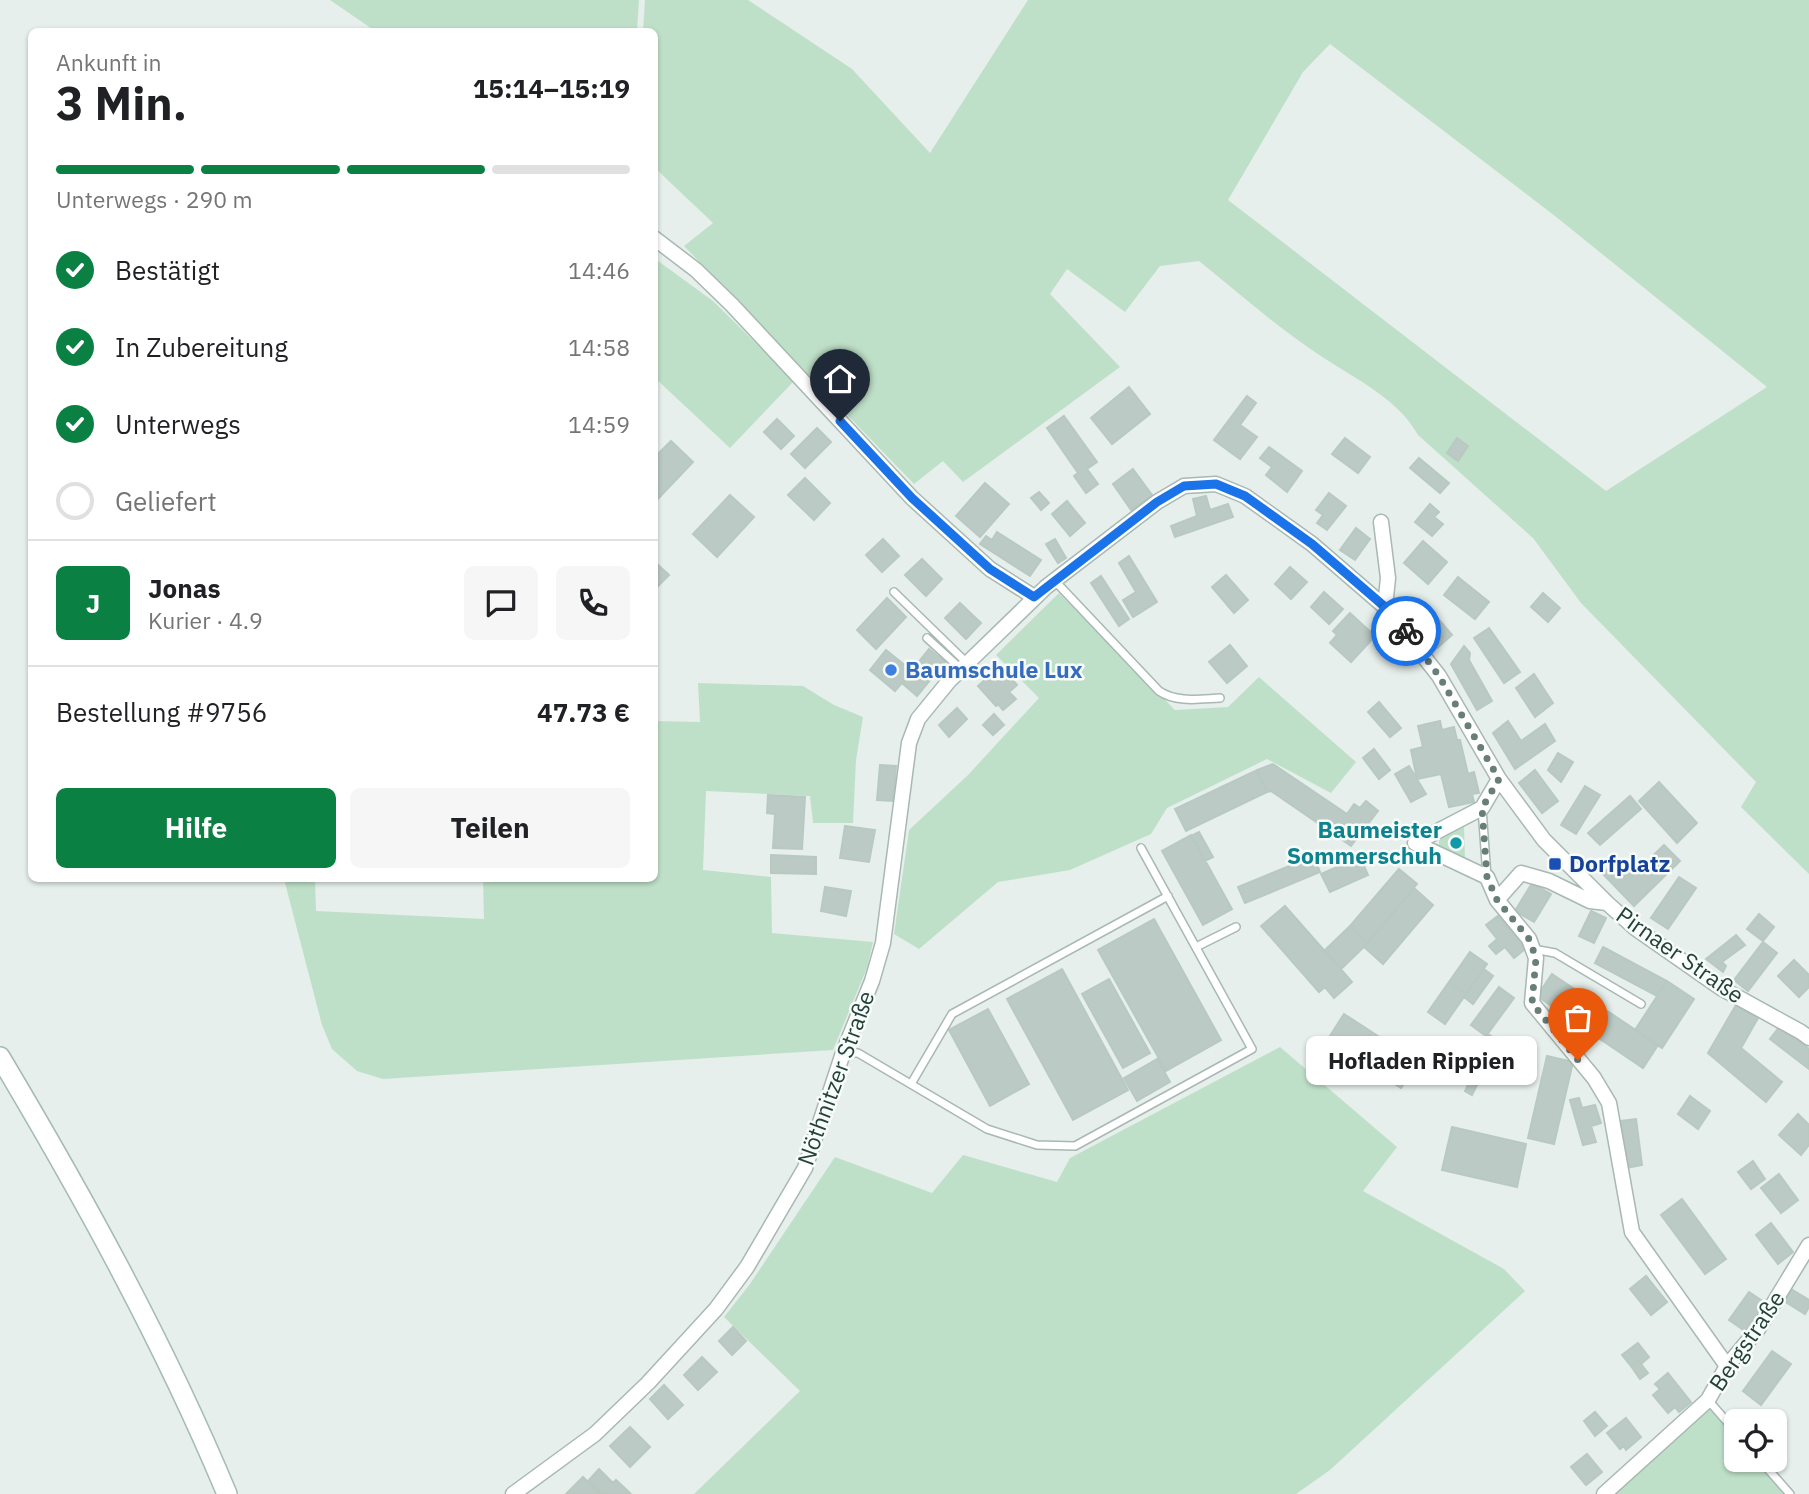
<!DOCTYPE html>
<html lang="de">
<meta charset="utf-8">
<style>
:root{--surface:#fff;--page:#f6f6f6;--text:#202124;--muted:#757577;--line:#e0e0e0;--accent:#0b8043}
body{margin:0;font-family:"IBM Plex Sans",sans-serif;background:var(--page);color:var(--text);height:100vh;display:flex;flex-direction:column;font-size:26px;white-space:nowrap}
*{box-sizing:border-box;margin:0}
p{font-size:23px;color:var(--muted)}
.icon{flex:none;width:38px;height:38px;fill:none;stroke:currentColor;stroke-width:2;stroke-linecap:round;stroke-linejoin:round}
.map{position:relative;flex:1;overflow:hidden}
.sheet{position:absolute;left:28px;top:28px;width:630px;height:854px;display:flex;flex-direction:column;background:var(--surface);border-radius:10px;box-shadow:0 2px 5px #0004}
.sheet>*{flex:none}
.fabs{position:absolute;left:1724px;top:1409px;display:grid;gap:14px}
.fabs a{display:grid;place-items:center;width:63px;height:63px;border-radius:10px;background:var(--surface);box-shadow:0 2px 5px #0004;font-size:35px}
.pin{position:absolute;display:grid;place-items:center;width:60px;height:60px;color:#fff;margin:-72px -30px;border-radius:50% 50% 50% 0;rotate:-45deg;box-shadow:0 0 7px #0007}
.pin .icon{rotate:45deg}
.courier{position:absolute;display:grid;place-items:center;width:70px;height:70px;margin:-35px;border:5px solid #1a73e8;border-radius:50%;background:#fff;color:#222;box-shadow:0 2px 9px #0007}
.bubble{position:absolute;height:49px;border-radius:10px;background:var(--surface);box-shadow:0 2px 5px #0004;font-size:23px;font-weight:700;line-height:49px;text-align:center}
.overview em{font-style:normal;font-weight:700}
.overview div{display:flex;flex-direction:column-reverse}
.overview{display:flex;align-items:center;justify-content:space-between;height:119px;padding:0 28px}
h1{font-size:46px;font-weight:700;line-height:52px}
.bar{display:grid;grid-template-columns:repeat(4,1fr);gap:10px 7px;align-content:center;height:84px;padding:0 28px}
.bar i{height:9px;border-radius:5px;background:var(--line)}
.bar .active{background:var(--accent)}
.bar p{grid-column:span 4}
.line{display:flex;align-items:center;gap:18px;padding:0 28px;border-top:2px solid var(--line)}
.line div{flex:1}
.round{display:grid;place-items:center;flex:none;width:74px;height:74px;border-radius:10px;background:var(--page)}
ol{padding:0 28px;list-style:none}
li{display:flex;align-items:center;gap:21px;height:77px}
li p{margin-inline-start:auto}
li .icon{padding:7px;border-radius:50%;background:var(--accent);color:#fff;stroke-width:4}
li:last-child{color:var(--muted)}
li i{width:38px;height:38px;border:4px solid var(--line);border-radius:50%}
.primary-button{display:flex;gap:14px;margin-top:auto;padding:14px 28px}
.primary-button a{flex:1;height:80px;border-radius:10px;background:var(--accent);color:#fff;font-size:28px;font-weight:700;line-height:80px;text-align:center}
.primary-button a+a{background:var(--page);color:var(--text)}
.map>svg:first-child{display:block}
.green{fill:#bfe0c8;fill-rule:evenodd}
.building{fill:#bbcac4;stroke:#b8c9c2;stroke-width:2}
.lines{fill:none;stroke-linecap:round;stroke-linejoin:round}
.service-casing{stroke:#a8b8b2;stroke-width:10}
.minor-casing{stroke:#a8b8b2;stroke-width:17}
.secondary-casing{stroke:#a4bbb3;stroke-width:22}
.service{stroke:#fff;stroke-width:7}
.minor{stroke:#fff;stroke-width:14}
.secondary{stroke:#fff;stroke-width:19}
.done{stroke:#687f78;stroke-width:7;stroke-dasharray:0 12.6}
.route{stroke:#1a73e8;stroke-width:9}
.shop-dot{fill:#3f7fe0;stroke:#f7fbf9;stroke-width:2.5}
.culture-dot{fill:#0f9aa8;stroke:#f7fbf9;stroke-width:2.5}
.transit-dot{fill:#1a4fb4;stroke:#f7fbf9;stroke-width:2.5}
.labels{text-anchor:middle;stroke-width:5;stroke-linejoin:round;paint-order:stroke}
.shop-label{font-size:23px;font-weight:bold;fill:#366cbe;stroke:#f7fbf9;text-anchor:start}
.culture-label{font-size:23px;font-weight:bold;fill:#0d838f;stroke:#f7fbf9;text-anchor:end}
.transit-label{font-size:23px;font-weight:bold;fill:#164399;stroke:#f7fbf9;text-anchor:start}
.street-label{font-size:23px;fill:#24423a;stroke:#f7fbf9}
</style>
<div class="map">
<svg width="1809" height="1494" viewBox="0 0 1809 1494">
<rect width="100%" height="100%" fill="#e6efeb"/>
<!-- green -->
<path class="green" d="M 330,0 L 639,0 L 637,31 L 375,31 Z
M 645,0 L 748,0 L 852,69 L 930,153 L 1028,0 L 1809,0 L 1809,874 L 1741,807 L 1756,782 L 1581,603 L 1533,538 L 1418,435 C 1396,395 1345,374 1309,348 C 1271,322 1235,290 1199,261 L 1160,266 L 1125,312 L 1067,269 L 1050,294 L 1120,367 L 963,482 L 943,461 L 914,484 L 684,246 L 713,223 L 655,168 L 654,32 L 643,32 ZM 1330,44 L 1555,216 L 1767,387 L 1606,491 L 1228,200 L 1303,72 Z
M 654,258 L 713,301 L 794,381 L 730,448 L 655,378 Z
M 1059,593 L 1175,710 L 1228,707 L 1259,677 L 1356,762 L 1331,793 L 1267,759 L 1167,808 L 1151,834 L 1070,870 L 998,882 L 919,949 L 894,934 L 909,830 L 968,775 L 1039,698 L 996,655 Z
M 698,683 L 803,686 L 834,705 L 863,717 L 856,760 L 853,823 L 813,823 L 810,796 L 706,791 L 703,870 L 771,877 L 772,933 L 873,942 L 867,968 L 833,1050 L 383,1079 L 357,1071 L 332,1049 L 322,1025 L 284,879 L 315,879 L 316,911 L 484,919 L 483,879 L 654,878 L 655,721 L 700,722 Z
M 1464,825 L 1465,860 L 1439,849 L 1439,837 Z
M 1280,1047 L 1397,1147 L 1363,1191 L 1504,1269 L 1525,1291 L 1330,1470 L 1296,1494 L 694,1494 L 800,1391 L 724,1317 L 750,1284 L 835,1157 L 932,1193 L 963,1155 L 1057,1182 L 1070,1158 Z
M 1708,1400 L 1736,1432 L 1736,1460 L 1760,1460 L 1790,1494 L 1604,1494 Z"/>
<!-- building -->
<path class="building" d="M 1129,387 L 1150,414 L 1112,444 L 1091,418 Z
M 1247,396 L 1256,403 L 1240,425 L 1257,437 L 1240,459 L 1214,440 Z
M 1064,416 L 1097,462 L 1087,469 L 1098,484 L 1086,493 L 1074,476 L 1078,473 L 1047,428 Z
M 777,419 L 794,436 L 781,449 L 764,432 Z
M 817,428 L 831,442 L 805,468 L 791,454 Z
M 1345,438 L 1370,457 L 1358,473 L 1332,454 Z
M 1457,438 L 1468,446 L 1458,461 L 1447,453 Z
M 671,441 L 693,462 L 654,503 L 654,458 Z
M 1269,447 L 1302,471 L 1287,492 L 1266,475 L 1272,467 L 1260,458 Z
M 1419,458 L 1449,483 L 1440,493 L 1410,468 Z
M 1133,469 L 1152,495 L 1131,510 L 1113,484 Z
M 805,478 L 830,503 L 814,520 L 788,495 Z
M 985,483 L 1009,504 L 980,537 L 956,516 Z
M 1039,492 L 1049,503 L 1041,510 L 1031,498 Z
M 1329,493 L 1346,506 L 1327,530 L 1317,523 L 1323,515 L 1316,510 Z
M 730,495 L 754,517 L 717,557 L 693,534 Z
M 1206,496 L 1210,510 L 1228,504 L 1233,517 L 1175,537 L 1171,526 L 1197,516 L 1193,499 Z
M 1067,501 L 1085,523 L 1070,536 L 1052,514 Z
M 1430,504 L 1439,512 L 1434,517 L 1443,524 L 1432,536 L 1415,522 Z
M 1356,528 L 1370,539 L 1355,560 L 1340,550 Z
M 997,532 L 1041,560 L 1030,576 L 980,544 L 986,536 L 992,540 Z
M 883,539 L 899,556 L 882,572 L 866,555 Z
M 1055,539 L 1066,558 L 1058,563 L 1046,544 Z
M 1423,541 L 1447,562 L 1428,584 L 1404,563 Z
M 1129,556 L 1157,602 L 1133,617 L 1123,600 L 1136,592 L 1119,563 Z
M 922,559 L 942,579 L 926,596 L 905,575 Z
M 654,561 L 669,575 L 654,590 Z
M 1290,567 L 1307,582 L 1291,599 L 1275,584 Z
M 1226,575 L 1248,600 L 1234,613 L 1212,587 Z
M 1101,576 L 1129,619 L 1119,626 L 1091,583 Z
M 1458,577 L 1489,602 L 1475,619 L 1444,595 Z
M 1324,592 L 1343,609 L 1329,624 L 1311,607 Z
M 1543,593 L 1560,608 L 1548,622 L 1531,607 Z
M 887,598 L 906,617 L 876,649 L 857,630 Z
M 960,603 L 981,623 L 966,639 L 945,618 Z
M 1429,608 L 1452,635 L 1437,648 L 1414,621 Z
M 1350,613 L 1375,636 L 1351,662 L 1330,643 L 1337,635 L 1333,631 Z
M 1489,628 L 1520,672 L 1504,683 L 1474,638 Z
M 1230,645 L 1247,666 L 1227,683 L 1209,662 Z
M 1464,646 L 1470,653 L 1469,660 L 1492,701 L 1477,710 L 1451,664 Z
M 929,649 L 945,662 L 917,696 L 902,683 Z
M 886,650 L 912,671 L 895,691 L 870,670 Z
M 1000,666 L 1017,685 L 1009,692 L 1016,699 L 1003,710 L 998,704 L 996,706 L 978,686 Z
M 1534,674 L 1553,703 L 1535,717 L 1516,688 Z
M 1379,702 L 1401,728 L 1390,737 L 1368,712 Z
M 957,708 L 967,719 L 949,737 L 939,725 Z
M 994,714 L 1004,725 L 993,735 L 983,725 Z
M 1440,721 L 1442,730 L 1454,727 L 1457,740 L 1460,740 L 1468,774 L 1474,772 L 1479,793 L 1472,794 L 1474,802 L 1449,807 L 1441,774 L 1417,779 L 1411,750 L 1423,747 L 1418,726 Z
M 1508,721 L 1521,741 L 1545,724 L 1555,741 L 1515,769 L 1493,733 Z
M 1374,749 L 1390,770 L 1379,779 L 1363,758 Z
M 1558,753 L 1573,762 L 1561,782 L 1548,770 Z
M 1273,764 L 1347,814 L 1354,804 L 1360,808 L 1366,801 L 1378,811 L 1351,846 L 1271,791 L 1267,792 L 1257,770 Z
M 880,765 L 896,766 L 893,801 L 877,800 Z
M 1409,766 L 1426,794 L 1411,802 L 1395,774 Z
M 1257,770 L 1267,792 L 1186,831 L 1175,809 Z
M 1535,770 L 1558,801 L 1542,813 L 1519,783 Z
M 1659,782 L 1697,823 L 1677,843 L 1639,801 Z
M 1585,786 L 1600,795 L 1576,834 L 1561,825 Z
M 768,795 L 805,797 L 802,849 L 773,848 L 775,814 L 767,813 Z
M 1630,796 L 1641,809 L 1600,845 L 1588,833 Z
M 845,826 L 875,830 L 869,862 L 840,858 Z
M 1199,832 L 1213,857 L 1205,861 L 1191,836 Z
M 1191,835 L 1232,909 L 1203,925 L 1162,851 Z
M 1664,845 L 1680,861 L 1634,906 L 1603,874 L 1618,859 L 1633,875 Z
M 771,855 L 816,857 L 816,874 L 771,873 Z
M 1314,856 L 1320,872 L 1245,903 L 1238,887 Z
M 1360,857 L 1368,875 L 1330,892 L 1321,874 Z
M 1399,869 L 1417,884 L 1367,944 L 1350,926 Z
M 1679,877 L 1696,888 L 1668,929 L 1651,918 Z
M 1532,883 L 1551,894 L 1534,922 L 1515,911 Z
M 825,887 L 851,891 L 846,916 L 821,911 Z
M 1414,888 L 1433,905 L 1383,964 L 1364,947 Z
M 1285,906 L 1352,982 L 1334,998 L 1325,987 L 1319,992 L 1261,926 Z
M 1591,911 L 1606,918 L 1594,943 L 1579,936 Z
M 1759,914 L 1774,927 L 1763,941 L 1747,929 Z
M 1498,916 L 1525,949 L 1514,958 L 1505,947 L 1496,954 L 1489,946 L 1497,939 L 1486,925 Z
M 1154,919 L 1221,1040 L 1166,1071 L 1098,950 Z
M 1350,926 L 1367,944 L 1341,969 L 1324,951 Z
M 1736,935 L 1745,945 L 1722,962 L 1726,966 L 1723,972 L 1706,959 Z
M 1763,942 L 1777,953 L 1748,991 L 1734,980 Z
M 1603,947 L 1667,981 L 1657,996 L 1595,963 Z
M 1470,952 L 1487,964 L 1466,994 L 1449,982 Z
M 1794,960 L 1809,975 L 1809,987 L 1799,997 L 1778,976 Z
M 1062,969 L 1128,1090 L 1073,1120 L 1007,999 Z
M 1484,969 L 1493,976 L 1473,1004 L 1464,997 Z
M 1552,974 L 1658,1045 L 1643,1068 L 1537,996 Z
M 1109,979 L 1150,1053 L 1123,1068 L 1082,994 Z
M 1667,981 L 1694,999 L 1662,1048 L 1635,1030 Z
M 1449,982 L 1466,994 L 1445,1024 L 1428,1012 Z
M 1499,987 L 1514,998 L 1486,1036 L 1471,1025 Z
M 1736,1005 L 1758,1018 L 1741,1048 L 1782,1082 L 1766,1102 L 1708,1053 Z
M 988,1009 L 1029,1084 L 990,1106 L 949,1030 Z
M 1344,1014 L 1418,1062 L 1401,1088 L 1328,1039 Z
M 1780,1026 L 1809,1049 L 1809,1069 L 1770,1039 Z
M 1488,1034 L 1501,1043 L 1487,1065 L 1473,1057 Z
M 1547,1056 L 1573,1062 L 1554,1144 L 1528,1138 Z
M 1157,1059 L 1170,1082 L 1137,1101 L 1124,1078 Z
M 1480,1061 L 1487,1065 L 1472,1095 L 1465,1091 Z
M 1690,1096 L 1710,1111 L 1698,1129 L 1678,1114 Z
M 1579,1098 L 1582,1108 L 1595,1105 L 1601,1123 L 1591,1126 L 1596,1142 L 1583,1145 L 1570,1100 Z
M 1798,1114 L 1809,1125 L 1809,1145 L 1801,1155 L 1779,1135 Z
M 1636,1119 L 1642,1165 L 1626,1168 L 1619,1121 Z
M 1452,1127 L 1526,1144 L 1517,1187 L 1442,1170 Z
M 1753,1161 L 1765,1179 L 1751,1189 L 1738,1172 Z
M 1779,1174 L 1798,1200 L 1781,1213 L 1761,1188 Z
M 1682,1199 L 1726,1259 L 1705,1274 L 1661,1215 Z
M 1771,1223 L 1793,1252 L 1778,1264 L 1756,1235 Z
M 1646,1276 L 1667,1302 L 1651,1315 L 1630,1289 Z
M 1791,1289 L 1809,1300 L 1809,1307 L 1805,1314 L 1784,1301 Z
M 1749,1292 L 1764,1302 L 1745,1331 L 1729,1320 Z
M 733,1327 L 746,1341 L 732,1355 L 719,1341 Z
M 1638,1343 L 1649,1357 L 1641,1364 L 1638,1360 L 1631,1366 L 1622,1355 Z
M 1772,1351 L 1791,1364 L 1761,1405 L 1743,1391 Z
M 702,1357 L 717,1372 L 698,1390 L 684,1375 Z
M 1638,1360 L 1648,1373 L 1640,1379 L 1631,1366 Z
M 1668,1373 L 1691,1402 L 1679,1412 L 1675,1407 L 1668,1413 L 1653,1395 L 1660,1389 L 1655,1384 Z
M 664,1385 L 683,1405 L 668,1419 L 650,1399 Z
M 1595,1412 L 1607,1426 L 1595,1436 L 1584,1421 Z
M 1626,1418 L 1641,1437 L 1626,1450 L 1624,1446 L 1620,1449 L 1607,1433 Z
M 630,1427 L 650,1447 L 630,1467 L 610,1446 Z
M 1587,1454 L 1602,1472 L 1586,1485 L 1571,1467 Z
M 599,1469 L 613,1483 L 616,1480 L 631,1494 L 602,1494 L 589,1480 Z
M 583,1477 L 600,1494 L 566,1494 Z"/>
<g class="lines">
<defs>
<path id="service" d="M 1055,581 L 1159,691 C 1177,703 1199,699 1220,698
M 894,592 L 967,663
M 927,638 L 961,669
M 1482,808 L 1487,877
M 1196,947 L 1236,927
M 1533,949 L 1555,953 L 1641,1004
M 843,1053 L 858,1053 L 987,1129 L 1037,1145 L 1075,1146 L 1252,1049 L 1141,848
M 911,1084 L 952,1014 L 1168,896
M 1708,1400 L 1736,1432
M 1760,1460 L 1790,1494"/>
<path id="minor" d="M 654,238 L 696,270 L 732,305 L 912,498 L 990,569 L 1034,597
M 1381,522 L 1388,578 L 1385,607
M 1499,779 L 1482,808 L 1415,843 L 1487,877 L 1497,900 L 1529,939 L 1536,958 L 1532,1003 L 1594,1078 L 1609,1103 L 1632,1232 L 1727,1366
M 1497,900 L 1521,873 L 1549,881 L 1590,901 L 1607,903
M 513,1494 L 595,1434 L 648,1383 L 716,1309 L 747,1267 L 805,1168 L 843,1053 L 872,981 L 883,943 L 909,743 L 918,719 L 949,681 L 1046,587 L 1157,502 L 1184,486 L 1216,484 L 1245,496 L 1312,544 L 1385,607 L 1439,676 L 1499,779 L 1544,840 L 1607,903 L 1635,928 L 1721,988 L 1801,1032 L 1809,1038
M 1604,1494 L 1708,1400 L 1727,1366 L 1758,1329 L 1809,1245"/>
<path id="secondary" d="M 0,1057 C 84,1198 164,1343 227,1494"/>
</defs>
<!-- service casing -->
<use href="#service" class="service-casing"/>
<!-- minor casing -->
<use href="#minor" class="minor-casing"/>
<!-- secondary casing -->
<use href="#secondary" class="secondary-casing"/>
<!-- service -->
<use href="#service" class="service"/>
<!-- minor -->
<use href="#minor" class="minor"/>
<!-- secondary -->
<use href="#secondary" class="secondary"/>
</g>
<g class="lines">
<!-- done -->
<path class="done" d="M 1406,631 L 1439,676 L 1499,779 L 1482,808 L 1487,877 L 1497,900 L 1529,939 L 1536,958 L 1532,1003 L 1578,1060"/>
<!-- route -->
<path class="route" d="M 840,421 L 912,498 L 990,569 L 1034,597 L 1157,502 L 1184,486 L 1216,484 L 1245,496 L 1312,544 L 1385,607 L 1406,631"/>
</g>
<!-- markers -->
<circle class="shop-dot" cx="891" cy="670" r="7"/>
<circle class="culture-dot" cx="1456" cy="843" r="7"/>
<rect class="transit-dot" x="1548" y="857" width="14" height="14" rx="3.5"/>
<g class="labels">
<!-- shop labels -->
<g class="shop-label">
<text x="905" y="678">Baumschule Lux</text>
</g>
<!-- culture labels -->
<g class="culture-label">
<text x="1442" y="838">Baumeister<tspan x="1442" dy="26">Sommerschuh</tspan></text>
</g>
<!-- transit labels -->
<g class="transit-label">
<text x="1569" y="872">Dorfplatz</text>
</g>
<!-- street labels -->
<g class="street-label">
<text transform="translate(1680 955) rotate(35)" y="8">Pirnaer Straße</text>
<text transform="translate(836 1078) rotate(-70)" y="8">Nöthnitzer Straße</text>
<text transform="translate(1747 1341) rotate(-56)" y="8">Bergstraße</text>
</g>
</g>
</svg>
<div class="fabs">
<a><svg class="icon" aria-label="locate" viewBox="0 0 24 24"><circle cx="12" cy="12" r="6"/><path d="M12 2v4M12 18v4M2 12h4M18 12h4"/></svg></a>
</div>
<div class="pin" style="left:1578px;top:1060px;background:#ea580c"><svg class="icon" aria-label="bag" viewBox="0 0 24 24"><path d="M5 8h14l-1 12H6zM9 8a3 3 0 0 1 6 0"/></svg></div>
<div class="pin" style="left:840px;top:421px;background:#1f2937"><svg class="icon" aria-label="home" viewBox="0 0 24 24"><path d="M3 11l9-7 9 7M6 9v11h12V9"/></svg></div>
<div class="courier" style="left:1406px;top:631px"><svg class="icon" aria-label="bike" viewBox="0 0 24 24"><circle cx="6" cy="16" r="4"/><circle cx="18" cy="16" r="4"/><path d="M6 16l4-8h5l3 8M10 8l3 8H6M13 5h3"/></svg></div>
<div class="bubble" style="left:1306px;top:1036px;width:231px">Hofladen Rippien</div>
<section class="sheet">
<div class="overview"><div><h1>3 Min.</h1><p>Ankunft in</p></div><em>15:14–15:19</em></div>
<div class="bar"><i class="active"></i><i class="active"></i><i class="active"></i><i></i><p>Unterwegs · 290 m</p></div>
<ol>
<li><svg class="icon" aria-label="check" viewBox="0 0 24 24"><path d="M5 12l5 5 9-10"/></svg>Bestätigt<p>14:46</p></li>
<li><svg class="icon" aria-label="check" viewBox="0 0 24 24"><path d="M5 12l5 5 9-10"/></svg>In Zubereitung<p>14:58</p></li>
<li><svg class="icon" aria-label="check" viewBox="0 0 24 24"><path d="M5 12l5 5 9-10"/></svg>Unterwegs<p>14:59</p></li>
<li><i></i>Geliefert</li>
</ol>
<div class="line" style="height:126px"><b class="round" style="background:var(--accent);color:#fff">J</b><div><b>Jonas</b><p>Kurier · 4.9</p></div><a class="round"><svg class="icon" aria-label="chat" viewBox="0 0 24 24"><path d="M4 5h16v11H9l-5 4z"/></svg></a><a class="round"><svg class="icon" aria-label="phone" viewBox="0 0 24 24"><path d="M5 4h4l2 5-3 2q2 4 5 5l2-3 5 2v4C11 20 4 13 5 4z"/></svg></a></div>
<div class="line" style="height:91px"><div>Bestellung #9756</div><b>47.73 €</b></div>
<div class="primary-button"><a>Hilfe</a><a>Teilen</a></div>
</section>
</div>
